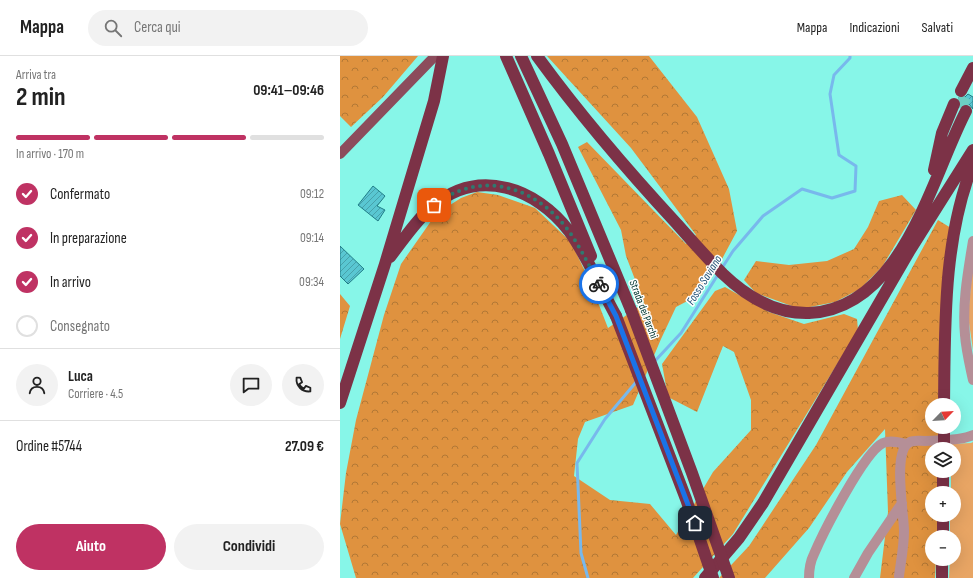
<!DOCTYPE html>
<html lang="it">
<meta charset="utf-8">
<style>
:root{--surface:#fff;--page:#f2f2f2;--text:#222;--muted:#767676;--line:#e0e0e0;--accent:#bf3263}
body{margin:0;font-family:"Sofia Sans Condensed",sans-serif;background:var(--page);color:var(--text);height:100vh;display:flex;flex-direction:column;font-size:15px;white-space:nowrap}
*{box-sizing:border-box;margin:0}
p{font-size:13px;color:var(--muted)}
.icon{flex:none;width:22px;height:22px;fill:none;stroke:currentColor;stroke-width:2;stroke-linecap:round;stroke-linejoin:round}
.map{position:relative;flex:1;overflow:hidden}
.side{display:flex;flex-direction:column;background:var(--surface);width:340px}
.side>*{flex:none}
.needle{width:26px;rotate:65deg}
.buttons{position:absolute;left:585px;top:342px;display:grid;gap:8px}
.buttons a{display:grid;place-items:center;width:36px;height:36px;border-radius:50%;background:var(--surface);box-shadow:0 4px 16px #0002;font-size:20px}
.pin{position:absolute;display:grid;place-items:center;width:34px;height:34px;color:#fff;margin:-17px;border-radius:8px;box-shadow:0 2px 6px #0006}
.courier{position:absolute;display:grid;place-items:center;width:40px;height:40px;margin:-20px;border:3px solid #1a73e8;border-radius:50%;background:#fff;color:#222;box-shadow:0 1px 5px #0007}
.summary em{font-style:normal;font-weight:700}
.summary div{display:flex;flex-direction:column-reverse}
.summary{display:flex;align-items:center;justify-content:space-between;height:68px;padding:0 16px}
h1{font-size:26px;font-weight:700;line-height:30px}
.bar{display:grid;grid-template-columns:repeat(4,1fr);gap:6px 4px;align-content:center;height:48px;padding:0 16px}
.bar i{height:5px;border-radius:3px;background:var(--line)}
.bar .on{background:var(--accent)}
.bar p{grid-column:span 4}
.line{display:flex;align-items:center;gap:10px;padding:0 16px;border-top:1px solid var(--line)}
.line div{flex:1}
.round{display:grid;place-items:center;flex:none;width:42px;height:42px;border-radius:21px;background:var(--page)}
ol{padding:0 16px;list-style:none}
li{display:flex;align-items:center;gap:12px;height:44px}
li p{margin-inline-start:auto}
li .icon{padding:4px;border-radius:50%;background:var(--accent);color:#fff;stroke-width:4}
li:last-child{color:var(--muted)}
li i{width:22px;height:22px;border:2px solid var(--line);border-radius:50%}
.primary-button{display:flex;gap:8px;margin-top:auto;padding:8px 16px}
.primary-button a{flex:1;height:46px;border-radius:24px;background:var(--accent);color:#fff;font-size:16px;font-weight:700;line-height:46px;text-align:center}
.primary-button a+a{background:var(--page);color:var(--text)}
header{display:flex;align-items:center;gap:24px;box-sizing:border-box;height:56px;padding:0 20px;background:var(--surface);border-bottom:1px solid var(--line)}
header strong{font-size:19px}
nav{display:flex;gap:22px;margin-inline-start:auto;font-size:14px}
.search{width:280px;height:36px;background:var(--page);display:flex;align-items:center;gap:10px;box-sizing:border-box;padding:0 14px;border-radius:22px;color:var(--muted);font-size:15px}
main{display:flex;flex:1;min-height:0}
.map>svg:first-child{display:block}
.grass{fill:#e8a564}
.forest{fill:url(#forest-crowns)}
.lines{fill:none;stroke-linecap:round;stroke-linejoin:round}
.stream{stroke:#78b8ec;stroke-width:3}
.building{fill:url(#building-hatch);stroke:#217e87}
.highway-tunnel{stroke:#6ccfc3;stroke-width:12;stroke-dasharray:12 6;stroke-linecap:butt}
.minor{stroke:#b58f97;stroke-width:10}
.major{stroke:#8c4c5c;stroke-width:10}
.highway{stroke:#7c3247;stroke-width:12}
.highway-bridge{stroke:#7c3247;stroke-width:12}
.done{stroke:#2f7970;stroke-width:4;stroke-dasharray:0 7.2}
.route{stroke:#1a73e8;stroke-width:5}
.labels{text-anchor:middle;stroke-width:3;stroke-linejoin:round;paint-order:stroke}
.street-label{font-size:11px;fill:#003530;stroke:#fff}
.water-label{font-size:12px;font-style:italic;fill:#215074;stroke:#fff}
</style>
<header>
<strong>Mappa</strong>
<div class="search"><svg class="icon" aria-label="search" viewBox="0 0 24 24"><circle cx="10" cy="10" r="6"/><path d="M15 15l6 6"/></svg>Cerca qui</div>
<nav><a>Mappa</a><a>Indicazioni</a><a>Salvati</a></nav>
</header>
<main>
<section class="side">
<div class="summary"><div><h1>2 min</h1><p>Arriva tra</p></div><em>09:41–09:46</em></div>
<div class="bar"><i class="on"></i><i class="on"></i><i class="on"></i><i></i><p>In arrivo · 170 m</p></div>
<ol>
<li><svg class="icon" aria-label="check" viewBox="0 0 24 24"><path d="M5 12l5 5 9-10"/></svg>Confermato<p>09:12</p></li>
<li><svg class="icon" aria-label="check" viewBox="0 0 24 24"><path d="M5 12l5 5 9-10"/></svg>In preparazione<p>09:14</p></li>
<li><svg class="icon" aria-label="check" viewBox="0 0 24 24"><path d="M5 12l5 5 9-10"/></svg>In arrivo<p>09:34</p></li>
<li><i></i>Consegnato</li>
</ol>
<div class="line" style="height:72px"><a class="round"><svg class="icon" aria-label="person" viewBox="0 0 24 24"><circle cx="12" cy="8" r="4"/><path d="M4 21q1-7 8-7t8 7"/></svg></a><div><b>Luca</b><p>Corriere · 4.5</p></div><a class="round"><svg class="icon" aria-label="chat" viewBox="0 0 24 24"><path d="M4 5h16v11H9l-5 4z"/></svg></a><a class="round"><svg class="icon" aria-label="phone" viewBox="0 0 24 24"><path d="M5 4h4l2 5-3 2q2 4 5 5l2-3 5 2v4C11 20 4 13 5 4z"/></svg></a></div>
<div class="line" style="height:52px"><div>Ordine #5744</div><b>27.09 €</b></div>
<div class="primary-button"><a>Aiuto</a><a>Condividi</a></div>
</section>
<div class="map">
<svg width="633" height="522" viewBox="0 0 633 522">
<defs>
<pattern id="forest-crowns" width="20" height="18" patternUnits="userSpaceOnUse"><rect width="20" height="18" fill="#df923f"/><path d="M2 6a3 3 0 1 1 6 0M12 15a3 3 0 1 1 6 0" fill="none" stroke="#b27835"/></pattern>
<pattern id="building-hatch" width="6" height="6" patternUnits="userSpaceOnUse"><rect width="6" height="6" fill="#59c7d2"/><path d="M-1 1l2-2M0 6l6-6M5 7l2-2" fill="none" stroke="#47a2ab"/></pattern>
</defs>
<rect width="100%" height="100%" fill="#87f6e8"/>
<!-- grass -->
<path class="grass" d="M 633,207 L 633,294 L 628,260 Z
M 633,386 L 633,522 L 609,522 L 610,503 L 614,503 L 614,481 L 610,481 L 610,459 L 614,459 L 614,437 L 611,437 L 611,415 L 614,415 L 614,393 L 612,393 L 612,388 L 631,387 Z"/>
<!-- forest -->
<path class="forest" d="M 0,0 L 78,0 L 43,41 L 11,71 L 0,60 Z
M 207,0 L 309,0 L 357,61 L 389,133 L 397,175 L 375,216 L 355,241 L 336,251 L 321,283 L 293,349 L 245,366 L 238,383 L 234,420 L 270,444 L 310,448 L 336,479 L 373,416 L 411,374 L 411,344 L 394,296 L 383,290 L 357,356 L 328,341 L 322,308 L 375,235 L 385,231 L 429,256 L 464,268 L 504,258 L 517,263 L 518,274 L 393,478 L 353,522 L 16,522 L 0,468 L 6,417 L 16,364 L 44,259 L 61,208 L 96,158 L 121,142 L 137,136 L 158,139 L 195,152 L 231,186 L 250,226 L 268,272 L 304,247 L 286,200 L 281,174 L 238,91 L 247,86 L 346,188 L 356,179 L 291,92 Z
M 562,139 L 576,154 L 542,211 L 520,233 L 495,246 L 460,253 L 416,237 L 404,224 L 416,205 L 449,209 L 487,205 L 514,193 L 528,171 L 539,145 Z
M 598,164 L 611,172 L 600,349 L 592,349 L 592,371 L 600,371 L 600,393 L 592,393 L 592,415 L 599,415 L 599,437 L 592,437 L 592,459 L 599,459 L 597,481 L 592,481 L 592,503 L 596,503 L 595,522 L 540,522 L 548,456 L 545,373 L 507,416 L 469,472 L 425,522 L 379,522 L 409,490 L 476,389 Z
M 0,238 L 10,250 L 0,283 Z"/>
<g class="lines">
<!-- stream -->
<path class="stream" d="M 382,212 L 393,195 L 423,160 L 462,133 L 492,142 L 515,135 L 516,110 L 499,99 L 490,38 L 494,19 L 510,2 L 510,0
M 314,306 L 341,277 L 379,217
M 248,522 L 241,497 L 237,407 L 265,363 L 297,325"/>
</g>
<!-- building -->
<path class="building" d="M 628,38 L 633,41 L 633,53 L 629,48 L 625,48 L 621,49 L 620,44 L 618,42 L 625,41 Z
M 33,130 L 45,140 L 37,150 L 45,154 L 38,165 L 18,149 Z
M 0,190 L 24,213 L 8,228 L 0,220 Z"/>
<g class="lines">
<!-- highway-tunnel -->
<path class="highway-tunnel" d="M 620,52 L 627,38"/>
<!-- minor -->
<path class="minor" d="M 633,185 C 628,216 622,247 625,279 C 626,294 630,310 633,324
M 559,520 C 561,505 564,490 564,475 C 564,457 552,394 570,386 C 574,384 579,385 585,385 C 600,384 619,385 633,379
M 469,522 C 469,514 470,506 474,498 C 483,477 524,396 543,387 C 550,384 558,386 566,388
M 514,522 L 528,497 L 562,447"/>
<!-- major -->
<path class="major" d="M 0,98 L 95,0"/>
<!-- highway -->
<path class="highway" d="M 166,0 L 209,98 L 251,200
M 181,0 L 222,88 L 291,254
M 197,0 C 240,59 288,115 337,168 C 352,185 367,202 383,218 C 406,240 436,258 469,257 C 563,253 591,122 626,55
M 621,35 L 633,12
M 594,114 L 602,77 L 614,48
M 50,201 C 64,183 76,164 93,150 C 139,111 196,132 229,175 C 247,200 261,233 276,260
M 0,347 L 45,208 L 94,45 L 103,0
M 604,349 C 605,269 603,184 633,108
M 603,437 L 603,415
M 603,481 L 603,459
M 365,522 L 399,482 L 423,447 L 570,194 L 633,94
M 602,522 L 602,503"/>
<!-- highway-bridge -->
<path class="highway-bridge" d="M 291,254 L 352,417 L 389,522
M 276,260 L 346,443 L 373,522
M 604,390 L 604,376"/>
</g>
<g class="lines">
<!-- done -->
<path class="done" d="M 94,149 C 139,115 190,128 225,170 C 239,188 248,208 259,228"/>
<!-- route -->
<path class="route" d="M 259,228 L 276,260 L 355,467"/>
</g>
<g class="labels">
<!-- street labels -->
<g class="street-label">
<text transform="translate(304 253) rotate(69)" y="4">Strada dei Parchi</text>
</g>
<!-- water labels -->
<g class="water-label">
<text transform="translate(364 224) rotate(-58)" y="4">Fosso Saviano</text>
</g>
</g>
</svg>
<div class="buttons">
<a><svg class="needle" viewBox="-14 -14 28 28"><path d="M0-13l5 13h-10z" fill="#e53935"/><path d="M0 13l5-13h-10z" fill="#767676"/></svg></a>
<a><svg class="icon" aria-label="layers" viewBox="0 0 24 24"><path d="M12 4l9 5-9 5-9-5zM3 14l9 5 9-5"/></svg></a>
<a>+</a>
<a>−</a>
</div>
<div class="pin" style="left:94px;top:149px;background:#ea580c"><svg class="icon" aria-label="bag" viewBox="0 0 24 24"><path d="M5 8h14l-1 12H6zM9 8a3 3 0 0 1 6 0"/></svg></div>
<div class="pin" style="left:355px;top:467px;background:#1f2937"><svg class="icon" aria-label="home" viewBox="0 0 24 24"><path d="M3 11l9-7 9 7M6 9v11h12V9"/></svg></div>
<div class="courier" style="left:259px;top:228px"><svg class="icon" aria-label="bike" viewBox="0 0 24 24"><circle cx="6" cy="16" r="4"/><circle cx="18" cy="16" r="4"/><path d="M6 16l4-8h5l3 8M10 8l3 8H6M13 5h3"/></svg></div>
</div>
</main>
